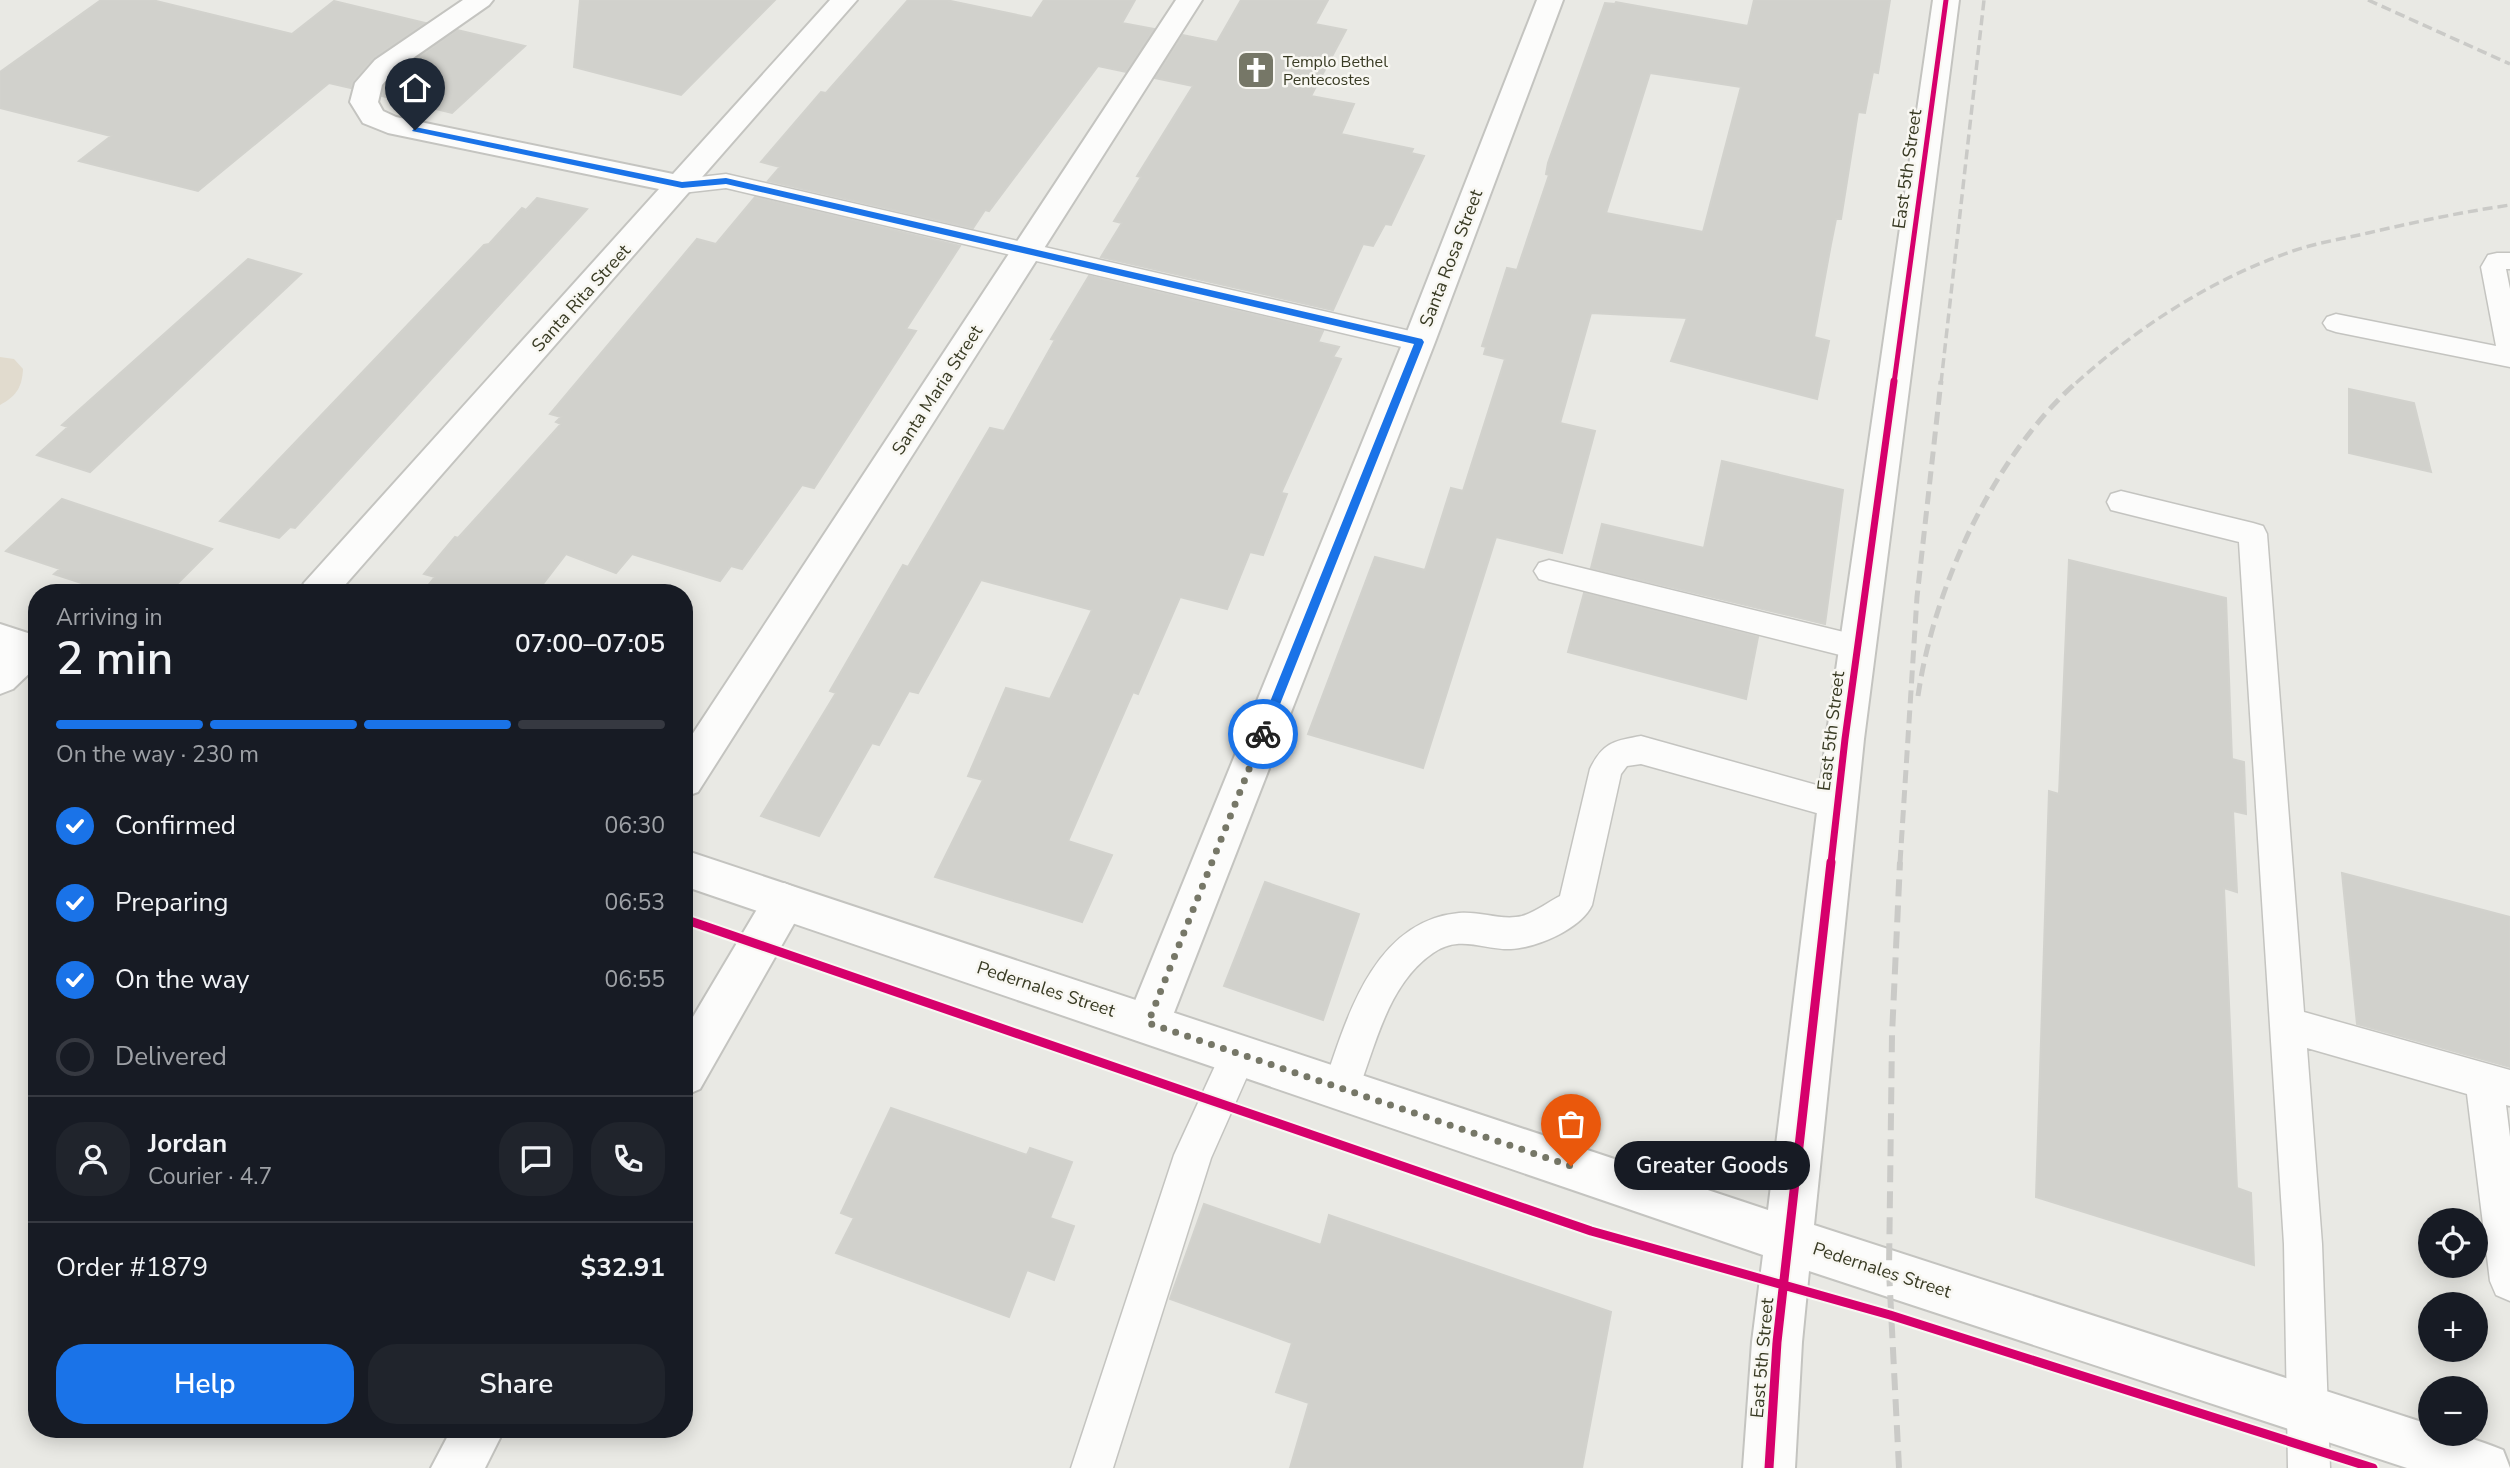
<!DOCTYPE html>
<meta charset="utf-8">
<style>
:root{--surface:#171b24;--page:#20242c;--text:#f1f3f6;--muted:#9ea1a6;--line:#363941;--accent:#1a73e8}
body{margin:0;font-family:"Nunito Sans",sans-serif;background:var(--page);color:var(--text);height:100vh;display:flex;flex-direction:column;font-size:26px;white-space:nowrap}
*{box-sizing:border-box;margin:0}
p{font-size:23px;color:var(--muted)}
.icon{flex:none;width:38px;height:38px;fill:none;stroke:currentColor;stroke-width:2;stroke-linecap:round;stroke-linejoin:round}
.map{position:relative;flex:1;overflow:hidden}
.details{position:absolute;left:28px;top:584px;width:665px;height:854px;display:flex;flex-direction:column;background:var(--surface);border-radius:28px;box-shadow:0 4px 18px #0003}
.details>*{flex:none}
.buttons{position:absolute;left:2418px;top:1208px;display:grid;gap:14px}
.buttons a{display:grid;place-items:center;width:70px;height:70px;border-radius:50%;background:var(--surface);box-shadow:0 4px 18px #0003;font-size:35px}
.pin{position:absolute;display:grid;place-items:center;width:60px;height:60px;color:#fff;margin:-72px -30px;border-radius:50% 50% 50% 0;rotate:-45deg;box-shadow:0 0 7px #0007}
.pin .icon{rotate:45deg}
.courier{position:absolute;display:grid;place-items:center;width:70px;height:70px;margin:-35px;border:5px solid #1a73e8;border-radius:50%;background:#fff;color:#222;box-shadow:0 2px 9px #0007}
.bubble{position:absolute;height:49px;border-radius:24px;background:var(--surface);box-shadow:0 4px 18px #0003;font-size:23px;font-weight:600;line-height:49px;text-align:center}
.summary em{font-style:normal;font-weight:600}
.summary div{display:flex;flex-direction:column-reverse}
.summary{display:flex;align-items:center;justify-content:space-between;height:119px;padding:0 28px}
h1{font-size:46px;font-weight:600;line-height:52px}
.bar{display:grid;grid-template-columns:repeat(4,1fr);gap:10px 7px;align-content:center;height:84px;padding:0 28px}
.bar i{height:9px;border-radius:5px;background:var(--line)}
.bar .active{background:var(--accent)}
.bar p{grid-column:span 4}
.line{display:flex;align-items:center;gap:18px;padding:0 28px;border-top:2px solid var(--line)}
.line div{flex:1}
.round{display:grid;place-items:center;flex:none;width:74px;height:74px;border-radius:28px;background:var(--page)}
ol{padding:0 28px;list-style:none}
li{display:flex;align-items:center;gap:21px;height:77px}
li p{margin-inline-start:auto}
li .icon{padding:7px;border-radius:50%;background:var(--accent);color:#fff;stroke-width:4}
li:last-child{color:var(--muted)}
li i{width:38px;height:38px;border:4px solid var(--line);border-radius:50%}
.button{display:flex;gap:14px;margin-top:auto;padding:14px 28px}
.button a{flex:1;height:80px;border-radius:28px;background:var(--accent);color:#fff;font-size:28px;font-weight:600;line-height:80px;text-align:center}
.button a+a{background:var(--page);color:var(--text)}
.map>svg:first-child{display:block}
.green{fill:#e1dbce}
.building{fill:#d1d1cc;stroke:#d2d2cd;stroke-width:2;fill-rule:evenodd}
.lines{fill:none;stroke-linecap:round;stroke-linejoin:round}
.service-casing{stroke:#c4c4c0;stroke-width:3}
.minor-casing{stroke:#c4c4c0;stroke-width:4}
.tertiary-casing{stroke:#c4c4c0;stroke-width:4}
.service{fill:#fcfcfb;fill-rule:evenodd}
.minor{fill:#fcfcfb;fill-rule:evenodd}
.tertiary{fill:#fcfcfb;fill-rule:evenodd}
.rail-far2{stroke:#cacac7;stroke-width:3.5;stroke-dasharray:10 5;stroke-linecap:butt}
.rail-far1{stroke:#cacac7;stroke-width:5;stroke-dasharray:13 7;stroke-linecap:butt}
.rail{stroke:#cacac7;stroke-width:6;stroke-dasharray:17 9;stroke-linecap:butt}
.cycleway-far2-casing{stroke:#f8f7f2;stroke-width:9}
.cycleway-far1-casing{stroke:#f8f7f2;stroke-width:11}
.cycleway-casing{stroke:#f8f7f2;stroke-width:13}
.cycleway-far2{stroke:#d6006c;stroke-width:5}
.cycleway-far1{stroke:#d6006c;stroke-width:7}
.cycleway{stroke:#d6006c;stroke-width:9}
.route{fill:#1a73e8}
.done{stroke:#767767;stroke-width:7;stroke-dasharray:0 12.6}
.labels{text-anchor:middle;stroke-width:5;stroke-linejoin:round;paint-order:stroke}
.far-poi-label{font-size:16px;fill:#383a23;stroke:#f8f7f2;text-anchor:start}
.street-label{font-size:18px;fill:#383a23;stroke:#f8f7f2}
</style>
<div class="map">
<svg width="2510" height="1468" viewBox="0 0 2510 1468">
<rect width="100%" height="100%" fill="#e9e9e4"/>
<!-- green -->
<path class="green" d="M 0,357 L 14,359 L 23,369 C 22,388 16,396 0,405 Z"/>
<!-- building -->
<path class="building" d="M 101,0 L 152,0 L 292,34 L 334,1 L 425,23 L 373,58 L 353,81 L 351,88 L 329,83 L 198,191 L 79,161 L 111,136 L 0,108 L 0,72 Z
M 580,0 L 775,0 L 681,95 L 574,67 Z
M 908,0 L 946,0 L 1032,18 L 1044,0 L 1135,0 L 1122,23 L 1154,29 L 1126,72 L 1098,66 L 989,211 L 985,210 L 973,228 L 768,181 L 780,167 L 761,162 L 821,92 L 826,93 Z
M 1241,0 L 1328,0 L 1315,24 L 1346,30 L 1311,96 L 1354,104 L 1341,134 L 1413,149 L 1411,153 L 1424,156 L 1391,225 L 1385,224 L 1373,246 L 1363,244 L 1333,310 L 1101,257 L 1122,223 L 1114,221 L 1141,177 L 1137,176 L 1193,86 L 1155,78 L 1183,35 L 1217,42 Z
M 1754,0 L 1890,0 L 1878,73 L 1873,72 L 1865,113 L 1858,112 L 1841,219 L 1836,219 L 1831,244 L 1814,337 L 1829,341 L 1817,399 L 1671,361 L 1687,318 L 1591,313 L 1560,423 L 1595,431 L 1562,553 L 1496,537 L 1423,768 L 1308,734 L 1375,557 L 1425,570 L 1451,488 L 1463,491 L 1505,359 L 1484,354 L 1486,347 L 1482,346 L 1507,268 L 1517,270 L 1549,175 L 1546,174 L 1548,163 L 1605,3 L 1615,4 L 1616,2 L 1748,26 ZM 1650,73 L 1741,87 L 1703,232 L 1606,213 Z
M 457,30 L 525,46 L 452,113 L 382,96 L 384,86 L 395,74 Z
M 755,197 L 960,246 L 906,329 L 916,331 L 814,488 L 802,485 L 742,569 L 731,566 L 720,581 L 632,554 L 616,573 L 566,554 L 536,593 L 422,593 L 435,577 L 424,574 L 455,537 L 458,538 L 561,424 L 556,422 L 561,417 L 550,414 L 697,239 L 716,244 Z
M 537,198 L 587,209 L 295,528 L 290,527 L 279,538 L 220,521 L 484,245 L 489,244 L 522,208 L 526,210 Z
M 248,259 L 301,274 L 90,472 L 37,455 L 68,427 L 62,425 Z
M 1089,276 L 1323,331 L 1318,342 L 1339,347 L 1333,357 L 1341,359 L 1281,493 L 1287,494 L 1263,555 L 1250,552 L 1227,609 L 1180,597 L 1138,694 L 1133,692 L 1068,841 L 1112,855 L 1082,922 L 935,877 L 983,780 L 968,776 L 1006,688 L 1050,699 L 1092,610 L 981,580 L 918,693 L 909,691 L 879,745 L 872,743 L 819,836 L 761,816 L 836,693 L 830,691 L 903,565 L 908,567 L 990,428 L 1004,431 L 1055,340 L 1051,339 Z
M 2349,389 L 2414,403 L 2431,472 L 2349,453 Z
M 1722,461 L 1843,490 L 1825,624 L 1591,568 L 1602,524 L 1704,548 Z
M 62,499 L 212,549 L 168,593 L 112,593 L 54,574 L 60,569 L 6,551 Z
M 2069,560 L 2226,598 L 2232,759 L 2244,762 L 2246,814 L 2233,811 L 2237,892 L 2224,888 L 2237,1188 L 2251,1193 L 2254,1265 L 2036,1197 L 2049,791 L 2059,794 Z
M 1584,593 L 1758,637 L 1746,699 L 1568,652 Z
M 2342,873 L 2510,917 L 2510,1067 L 2357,1024 Z
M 1265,882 L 1359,914 L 1323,1020 L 1224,986 Z
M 891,1108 L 1027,1155 L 1030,1148 L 1072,1162 L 1050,1218 L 1074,1226 L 1054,1280 L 1027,1270 L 1009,1317 L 836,1253 L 854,1218 L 841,1213 Z
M 1204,1204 L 1321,1245 L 1329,1215 L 1611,1312 L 1582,1468 L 1290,1468 L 1309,1403 L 1276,1392 L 1292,1343 L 1170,1299 Z"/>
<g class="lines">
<defs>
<path id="service" d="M 726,174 L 1419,333 L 1428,336 L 1432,342 L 1428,348 L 1419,351 L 726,188 L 682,193 L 674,190 L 670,185 L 674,180 Z
M 2497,253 L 2510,253 L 2510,269 L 2506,269 L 2510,289 L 2510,367 L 2336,332 L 2327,329 L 2323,323 L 2327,317 L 2336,314 L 2496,346 L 2481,267 L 2488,255 Z
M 2121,491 L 2253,523 L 2263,526 L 2267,534 L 2304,1012 L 2510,1070 L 2510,1106 L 2506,1105 L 2510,1137 L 2510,1301 L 2496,1295 L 2490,1281 L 2467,1094 L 2307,1048 L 2322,1244 L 2330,1468 L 2288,1468 L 2284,1244 L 2239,542 L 2111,510 L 2107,502 L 2111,494 Z
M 1549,560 L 1856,635 L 1867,638 L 1871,647 L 1867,656 L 1856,659 L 1549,582 L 1539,579 L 1534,571 L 1539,563 Z
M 1641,736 L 1838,791 L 1849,795 L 1854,805 L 1849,815 L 1838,819 L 1641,764 L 1627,766 L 1621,774 L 1592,905 C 1581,929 1536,948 1511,949 C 1483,950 1460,934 1433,953 C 1385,986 1375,1051 1354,1101 L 1341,1106 L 1328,1101 L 1323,1088 C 1346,1020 1373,921 1459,913 C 1480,911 1502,921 1522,916 C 1536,912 1548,902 1560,896 L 1590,769 C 1603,742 1614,741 1641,736 Z
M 1239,1036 L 1252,1042 L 1257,1054 L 1211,1158 L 1113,1468 L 1071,1468 L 1174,1155 L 1226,1042 Z"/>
<path id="minor" d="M 463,0 L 493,0 L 489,5 L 393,72 L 382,85 L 378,102 L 383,111 L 396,117 L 673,174 L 830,0 L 857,0 L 338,593 L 299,593 L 304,583 L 659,189 L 388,133 L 363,123 L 350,102 L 355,83 L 375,60 Z
M 1176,0 L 1202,0 L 698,792 L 684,797 L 684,747 Z
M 1537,0 L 1563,0 L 1435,342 L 1170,1023 L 1163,1038 L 1148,1044 L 1133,1038 L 1126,1023 L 1403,342 Z
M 30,634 L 37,636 L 37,666 L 13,689 L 0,694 L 0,654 L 17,638 Z
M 784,883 L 799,889 L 805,902 L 799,915 L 700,1089 L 684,1096 L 684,1032 L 769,889 Z
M 451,1430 L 504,1430 L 485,1468 L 431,1468 Z"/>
<path id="tertiary" d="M 1933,0 L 1959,0 L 1864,739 L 1814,1225 L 2431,1425 L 2431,1433 C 2458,1433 2478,1440 2503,1450 L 2510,1468 L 2407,1468 L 1809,1271 L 1802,1342 L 1795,1468 L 1743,1468 L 1752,1342 L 1763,1255 L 684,886 L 684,850 L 1768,1210 L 1826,739 Z
M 0,624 L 37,636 L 37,666 L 0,654 Z"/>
</defs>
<!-- service casing -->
<use href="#service" class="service-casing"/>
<!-- minor casing -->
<use href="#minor" class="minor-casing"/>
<!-- tertiary casing -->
<use href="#tertiary" class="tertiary-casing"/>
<!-- service -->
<use href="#service" class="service"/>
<!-- minor -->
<use href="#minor" class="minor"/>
<!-- tertiary -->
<use href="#tertiary" class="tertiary"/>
<!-- rail-far2 -->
<path class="rail-far2" d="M 2368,0 L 2510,64
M 1941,383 L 1984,0
M 2076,383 C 2138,327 2210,280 2290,252 C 2315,243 2342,239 2368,233 C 2415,222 2462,212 2510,205"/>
<!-- rail-far1 -->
<path class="rail-far1" d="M 1918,696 C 1934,586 1994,455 2078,381
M 1900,863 L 1917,597 L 1941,381"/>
<!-- rail -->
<path class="rail" d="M 1899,1468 L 1889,1271 L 1892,1035 L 1900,862"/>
<defs>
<path id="cycleway-far2" d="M 1894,383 L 1946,0"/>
<path id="cycleway-far1" d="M 1831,863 L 1845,739 L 1894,381"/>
<path id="cycleway" d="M 684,919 L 1591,1231 L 1890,1315 L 2373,1468
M 1769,1468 L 1777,1342 L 1831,862"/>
</defs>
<!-- cycleway-far2 casing -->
<use href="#cycleway-far2" class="cycleway-far2-casing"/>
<!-- cycleway-far1 casing -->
<use href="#cycleway-far1" class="cycleway-far1-casing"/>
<!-- cycleway casing -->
<use href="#cycleway" class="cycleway-casing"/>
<!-- cycleway-far2 -->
<use href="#cycleway-far2" class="cycleway-far2"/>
<!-- cycleway-far1 -->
<use href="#cycleway-far1" class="cycleway-far1"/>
<!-- cycleway -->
<use href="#cycleway" class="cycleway"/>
</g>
<!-- route -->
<path class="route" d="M 415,127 L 682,182 L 726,178 L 1422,339 L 1424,342 L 1267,737 L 1259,737 L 1257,734 L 1414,344 L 726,184 L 682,188 L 412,131 Z"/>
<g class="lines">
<!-- done -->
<path class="done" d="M 1263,734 L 1148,1023 L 1571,1166"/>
</g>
<!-- icons -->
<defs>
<symbol id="church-square" viewBox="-11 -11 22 22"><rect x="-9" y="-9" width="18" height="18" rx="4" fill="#767767" stroke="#f8f7f2"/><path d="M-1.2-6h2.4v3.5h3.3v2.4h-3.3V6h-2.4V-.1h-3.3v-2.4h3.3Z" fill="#fff"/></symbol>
</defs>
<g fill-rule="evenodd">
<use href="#church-square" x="1234" y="48" width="44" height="44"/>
</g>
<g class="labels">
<!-- far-poi labels -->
<g class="far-poi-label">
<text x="1283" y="67">Templo Bethel<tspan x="1283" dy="18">Pentecostes</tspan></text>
</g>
<!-- street labels -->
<g class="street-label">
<text transform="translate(1907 169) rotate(-82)" y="6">East 5th Street</text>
<text transform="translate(1451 258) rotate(-69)" y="6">Santa Rosa Street</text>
<text transform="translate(581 298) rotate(-48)" y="6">Santa Rita Street</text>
<text transform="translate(937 390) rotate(-57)" y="6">Santa Maria Street</text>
<text transform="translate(1831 731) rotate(-83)" y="6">East 5th Street</text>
<text transform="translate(1046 989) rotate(18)" y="6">Pedernales Street</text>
<text transform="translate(1882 1270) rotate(18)" y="6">Pedernales Street</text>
<text transform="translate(1762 1358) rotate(-85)" y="6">East 5th Street</text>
</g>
</g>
</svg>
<div class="buttons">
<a><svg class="icon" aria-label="locate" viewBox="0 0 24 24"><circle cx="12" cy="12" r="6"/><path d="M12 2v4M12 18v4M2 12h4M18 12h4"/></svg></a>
<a>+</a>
<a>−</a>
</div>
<div class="pin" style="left:1571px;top:1166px;background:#ea580c"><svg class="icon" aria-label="bag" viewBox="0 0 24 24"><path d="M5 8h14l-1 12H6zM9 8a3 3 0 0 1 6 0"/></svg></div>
<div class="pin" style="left:415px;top:130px;background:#1f2937"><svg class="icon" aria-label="home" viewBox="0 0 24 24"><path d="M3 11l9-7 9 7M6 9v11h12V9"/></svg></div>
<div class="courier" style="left:1263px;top:734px"><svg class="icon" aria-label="bike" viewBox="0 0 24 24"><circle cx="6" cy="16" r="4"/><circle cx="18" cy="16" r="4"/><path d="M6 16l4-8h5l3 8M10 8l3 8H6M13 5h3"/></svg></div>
<div class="bubble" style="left:1614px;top:1141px;width:196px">Greater Goods</div>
<section class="details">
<div class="summary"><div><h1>2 min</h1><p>Arriving in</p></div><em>07:00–07:05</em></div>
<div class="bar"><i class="active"></i><i class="active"></i><i class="active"></i><i></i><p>On the way · 230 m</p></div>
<ol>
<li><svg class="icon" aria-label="check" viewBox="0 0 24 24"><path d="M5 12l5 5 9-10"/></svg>Confirmed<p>06:30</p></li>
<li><svg class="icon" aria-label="check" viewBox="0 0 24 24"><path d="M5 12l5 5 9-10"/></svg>Preparing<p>06:53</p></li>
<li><svg class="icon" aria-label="check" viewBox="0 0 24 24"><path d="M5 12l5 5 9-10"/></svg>On the way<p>06:55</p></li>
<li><i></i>Delivered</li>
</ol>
<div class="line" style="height:126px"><a class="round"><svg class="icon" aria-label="person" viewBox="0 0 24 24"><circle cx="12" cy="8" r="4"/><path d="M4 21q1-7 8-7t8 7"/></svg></a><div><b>Jordan</b><p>Courier · 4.7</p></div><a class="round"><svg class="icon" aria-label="chat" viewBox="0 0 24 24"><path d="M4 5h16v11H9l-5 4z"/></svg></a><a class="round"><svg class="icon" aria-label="phone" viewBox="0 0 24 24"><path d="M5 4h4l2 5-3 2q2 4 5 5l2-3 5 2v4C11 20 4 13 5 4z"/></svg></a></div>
<div class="line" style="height:91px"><div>Order #1879</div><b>$32.91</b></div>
<div class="button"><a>Help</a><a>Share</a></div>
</section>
</div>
